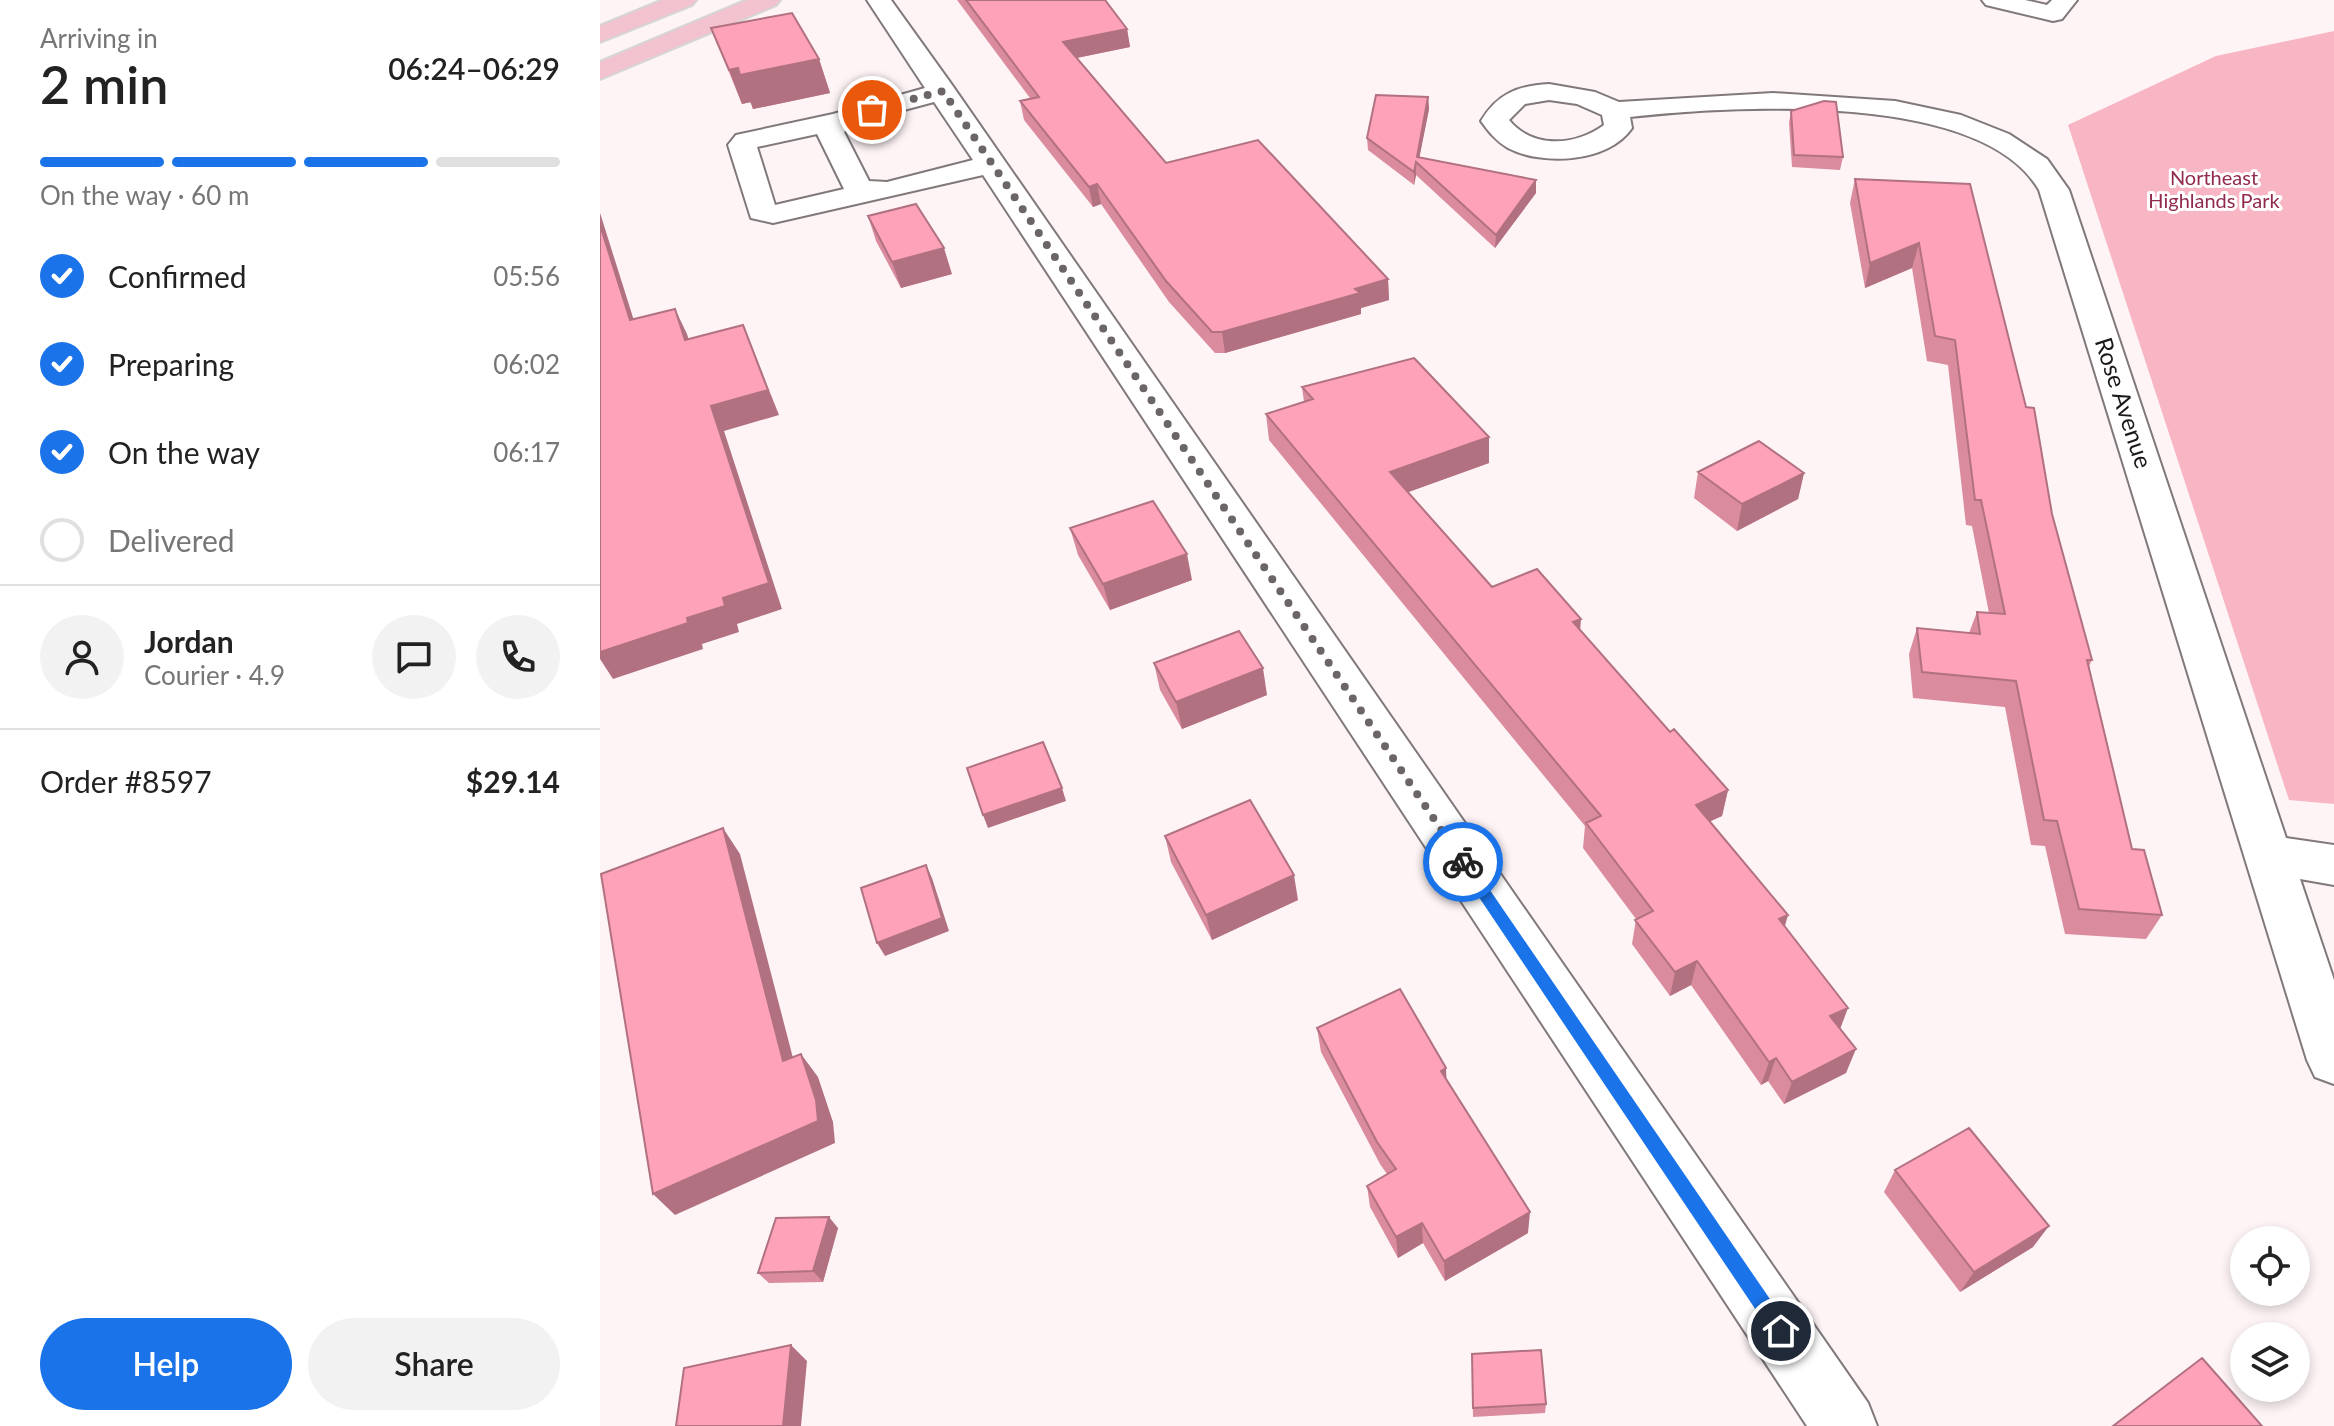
<!DOCTYPE html>
<meta charset="utf-8">
<style>
:root{--surface:#fff;--page:#f2f2f2;--text:#222;--muted:#767676;--line:#e0e0e0;--accent:#1a73e8}
body{margin:0;font-family:Lato,sans-serif;background:var(--page);color:var(--text);height:100vh;display:flex;flex-direction:column;font-size:30px;white-space:nowrap}
*{box-sizing:border-box;margin:0}
p{font-size:26px;color:var(--muted)}
.icon{flex:none;width:44px;height:44px;fill:none;stroke:currentColor;stroke-width:2;stroke-linecap:round;stroke-linejoin:round}
.map{position:relative;flex:1;overflow:hidden}
.sheet{display:flex;flex-direction:column;background:var(--surface);width:600px}
.sheet>*{flex:none}
.controls{position:absolute;left:1630px;top:1226px;display:grid;gap:16px}
.controls a{display:grid;place-items:center;width:80px;height:80px;border-radius:50%;background:var(--surface);box-shadow:0 4px 12px #0003;font-size:40px}
.pin{position:absolute;display:grid;place-items:center;width:68px;height:68px;color:#fff;margin:-34px;border:4px solid #fff;border-radius:50%;box-shadow:0 2px 8px #0007}
.courier{position:absolute;display:grid;place-items:center;width:80px;height:80px;margin:-40px;border:6px solid #1a73e8;border-radius:50%;background:#fff;color:#222;box-shadow:0 2px 10px #0007}
.summary em{font-style:normal;font-weight:600}
.summary div{display:flex;flex-direction:column-reverse}
.summary{display:flex;align-items:center;justify-content:space-between;height:136px;padding:0 40px}
h1{font-size:52px;font-weight:600;line-height:60px}
.bar{display:grid;grid-template-columns:repeat(4,1fr);gap:12px 8px;align-content:center;height:96px;padding:0 40px}
.bar i{height:10px;border-radius:6px;background:var(--line)}
.bar .selected{background:var(--accent)}
.bar p{grid-column:span 4}
.line{display:flex;align-items:center;gap:20px;padding:0 40px;border-top:2px solid var(--line)}
.line div{flex:1}
.round{display:grid;place-items:center;flex:none;width:84px;height:84px;border-radius:42px;background:var(--page)}
ol{padding:0 40px;list-style:none}
li{display:flex;align-items:center;gap:24px;height:88px}
li p{margin-inline-start:auto}
li .icon{padding:8px;border-radius:50%;background:var(--accent);color:#fff;stroke-width:4}
li:last-child{color:var(--muted)}
li i{width:44px;height:44px;border:4px solid var(--line);border-radius:50%}
.button{display:flex;gap:16px;margin-top:auto;padding:16px 40px}
.button a{flex:1;height:92px;border-radius:48px;background:var(--accent);color:#fff;font-size:32px;font-weight:600;line-height:92px;text-align:center}
.button a+a{background:var(--page);color:var(--text)}
main{display:flex;flex:1;min-height:0}
.map>svg:first-child{display:block}
.green{fill:#f8b5c4}
.lines{fill:none;stroke-linecap:round;stroke-linejoin:round}
.minor-casing{stroke:#81787a;stroke-width:4}
.major-casing{stroke:#d6d5d6;stroke-width:4}
.minor{fill:#fff;fill-rule:evenodd}
.major{fill:#f2c3ce;fill-rule:evenodd}
.wall{fill:#da8b9e}
.shaded-wall{fill:#b17181}
.building{fill:#fda2b8;stroke:#b17181;stroke-width:2}
.route{fill:#1a73e8}
.done{stroke:#6b6566;stroke-width:8;stroke-dasharray:0 14.4}
.labels{text-anchor:middle;stroke-width:6;stroke-linejoin:round;paint-order:stroke}
.far-park-label{font-size:20px;fill:#912a4d;stroke:#fff}
.street-label{font-size:24px;fill:#1c1819;stroke:#fff}
</style>
<main>
<section class="sheet">
<div class="summary"><div><h1>2 min</h1><p>Arriving in</p></div><em>06:24–06:29</em></div>
<div class="bar"><i class="selected"></i><i class="selected"></i><i class="selected"></i><i></i><p>On the way · 60 m</p></div>
<ol>
<li><svg class="icon" aria-label="check" viewBox="0 0 24 24"><path d="M5 12l5 5 9-10"/></svg>Confirmed<p>05:56</p></li>
<li><svg class="icon" aria-label="check" viewBox="0 0 24 24"><path d="M5 12l5 5 9-10"/></svg>Preparing<p>06:02</p></li>
<li><svg class="icon" aria-label="check" viewBox="0 0 24 24"><path d="M5 12l5 5 9-10"/></svg>On the way<p>06:17</p></li>
<li><i></i>Delivered</li>
</ol>
<div class="line" style="height:144px"><a class="round"><svg class="icon" aria-label="person" viewBox="0 0 24 24"><circle cx="12" cy="8" r="4"/><path d="M4 21q1-7 8-7t8 7"/></svg></a><div><b>Jordan</b><p>Courier · 4.9</p></div><a class="round"><svg class="icon" aria-label="chat" viewBox="0 0 24 24"><path d="M4 5h16v11H9l-5 4z"/></svg></a><a class="round"><svg class="icon" aria-label="phone" viewBox="0 0 24 24"><path d="M5 4h4l2 5-3 2q2 4 5 5l2-3 5 2v4C11 20 4 13 5 4z"/></svg></a></div>
<div class="line" style="height:104px"><div>Order #8597</div><b>$29.14</b></div>
<div class="button"><a>Help</a><a>Share</a></div>
</section>
<div class="map">
<svg width="1734" height="1426" viewBox="0 0 1734 1426">
<rect width="100%" height="100%" fill="#fef4f6"/>
<!-- green -->
<path class="green" d="M 1734,31 L 1734,804 L 1689,800 L 1468,125 L 1616,56 Z"/>
<g class="lines">
<defs>
<path id="minor" d="M 267,0 L 291,0 L 352,85 L 1268,1403 L 1277,1426 L 1207,1426 L 383,175 L 173,223 L 151,218 L 128,145 L 136,135 L 233,114 L 325,88 ZM 334,102 L 373,160 L 287,182 L 269,181 L 244,132 L 259,122 ZM 217,134 L 244,189 L 175,205 L 157,147 Z
M 1382,0 L 1425,0 L 1447,5 L 1452,0 L 1477,0 L 1462,19 L 1453,21 L 1386,5 Z
M 949,84 L 995,92 L 1019,102 L 1173,93 L 1295,101 L 1361,115 L 1409,134 L 1447,159 L 1469,190 L 1686,838 L 1734,845 L 1734,885 L 1700,879 L 1734,980 L 1734,1084 L 1715,1077 L 1707,1060 L 1439,190 C 1381,90 1130,106 1030,117 L 1032,128 C 1008,163 942,166 908,148 C 896,141 889,132 881,121 C 898,93 918,86 949,84 ZM 949,100 L 977,104 L 1002,115 L 1004,125 C 975,146 933,149 909,120 L 925,104 Z"/>
<path id="major" d="M 63,0 L 96,0 L 92,5 L 0,42 L 0,26 Z
M 147,0 L 180,0 L 176,5 L 0,79 L 0,62 Z"/>
</defs>
<!-- minor casing -->
<use href="#minor" class="minor-casing"/>
<!-- major casing -->
<use href="#major" class="major-casing"/>
<!-- minor -->
<use href="#minor" class="minor"/>
<!-- major -->
<use href="#major" class="major"/>
</g>
<!-- wall -->
<path class="wall" d="M 357,0 L 505,0 L 527,29 L 530,47 L 477,58 L 566,163 L 788,279 L 789,300 L 761,308 L 761,314 L 625,353 L 615,353 L 569,302 L 501,204 L 493,207 L 424,120 L 420,101 L 430,98 Z
M 111,28 L 219,59 L 230,93 L 153,109 L 151,102 L 142,104 Z
M 828,97 L 829,109 L 819,157 L 936,180 L 936,193 L 895,248 L 816,175 L 814,185 L 768,150 L 767,138 Z
M 1191,111 L 1243,157 L 1240,170 L 1192,167 L 1189,123 Z
M 1255,179 L 1370,184 L 1452,514 L 1492,660 L 1489,666 L 1532,849 L 1562,915 L 1546,939 L 1465,934 L 1445,846 L 1431,845 L 1405,707 L 1313,698 L 1309,654 L 1317,628 L 1369,633 L 1377,612 L 1389,613 L 1372,526 L 1366,525 L 1348,365 L 1327,361 L 1312,268 L 1265,288 L 1250,203 Z
M 268,216 L 352,274 L 301,288 L 276,241 Z
M 702,387 L 889,463 L 808,492 L 892,587 L 980,630 L 1070,732 L 1128,790 L 1122,816 L 1110,821 L 1185,927 L 1240,1028 L 1246,1073 L 1184,1104 L 1168,1081 L 1161,1085 L 1091,985 L 1070,996 L 1032,944 L 1036,919 L 983,848 L 985,826 L 669,440 L 666,414 L 704,402 Z
M 1098,472 L 1204,473 L 1198,499 L 1137,531 L 1094,498 Z
M 470,528 L 592,580 L 510,610 L 478,555 Z
M 554,663 L 667,695 L 582,729 L 560,690 Z
M 565,836 L 698,900 L 612,940 L 571,862 Z
M 717,1028 L 846,1079 L 928,1233 L 845,1281 L 823,1243 L 798,1258 L 770,1207 L 767,1186 L 787,1174 L 780,1164 L 721,1052 Z
M 1295,1170 L 1433,1247 L 1360,1292 L 1284,1192 Z
M 238,1228 L 223,1282 L 169,1283 L 158,1273 Z
M 872,1354 L 946,1404 L 945,1413 L 873,1417 Z"/>
<!-- shaded-wall -->
<path class="shaded-wall" d="M 527,29 L 530,47 L 466,60 L 463,42 Z
M 219,59 L 230,93 L 153,109 L 140,75 Z
M 138,68 L 151,102 L 142,104 L 129,70 Z
M 828,97 L 829,109 L 818,165 L 817,157 Z
M 816,162 L 816,175 L 814,185 L 814,172 Z
M 936,180 L 936,193 L 895,248 L 896,235 Z
M 497,184 L 501,204 L 493,207 L 489,187 Z
M 0,213 L 1,216 L 42,346 L 30,320 L 0,225 Z
M 1319,243 L 1312,268 L 1265,288 L 1270,263 Z
M 344,248 L 352,274 L 301,288 L 292,262 Z
M 788,279 L 789,300 L 761,308 L 761,314 L 625,353 L 622,332 L 755,289 Z
M 75,309 L 87,334 L 97,365 L 85,340 Z
M 143,325 L 179,415 L 124,431 L 182,609 L 137,624 L 139,632 L 102,644 L 103,649 L 13,679 L 0,659 L 0,652 L 87,618 L 123,598 L 111,406 Z
M 889,437 L 889,463 L 792,498 L 790,472 Z
M 1204,473 L 1198,499 L 1137,531 L 1142,504 Z
M 587,554 L 592,580 L 510,610 L 503,584 Z
M 981,619 L 979,645 L 973,622 Z
M 663,668 L 667,695 L 582,729 L 576,702 Z
M 462,788 L 466,801 L 388,828 L 383,815 Z
M 1128,790 L 1122,816 L 1091,830 L 1096,805 Z
M 123,828 L 140,854 L 200,1085 L 183,1061 Z
M 326,865 L 332,878 L 349,931 L 285,956 L 277,943 Z
M 694,875 L 698,900 L 612,940 L 606,915 Z
M 1188,915 L 1181,940 L 1179,919 Z
M 1097,961 L 1091,985 L 1070,996 L 1075,972 Z
M 1248,1008 L 1239,1032 L 1230,1016 Z
M 1256,1049 L 1246,1073 L 1184,1104 L 1192,1082 Z
M 201,1054 L 218,1077 L 233,1122 L 235,1143 L 75,1215 L 53,1194 Z
M 1176,1058 L 1168,1081 L 1161,1085 L 1169,1062 Z
M 846,1068 L 847,1091 L 841,1071 Z
M 930,1212 L 928,1233 L 845,1281 L 844,1261 Z
M 229,1217 L 238,1228 L 223,1282 L 213,1271 Z
M 822,1223 L 823,1243 L 798,1258 L 796,1237 Z
M 1449,1226 L 1433,1247 L 1360,1292 L 1374,1272 Z
M 191,1345 L 207,1361 L 201,1426 L 183,1426 Z"/>
<!-- building -->
<path class="building" d="M 366,0 L 505,0 L 527,29 L 463,42 L 566,163 L 658,140 L 788,279 L 755,289 L 760,293 L 622,332 L 612,332 L 566,281 L 497,184 L 489,187 L 420,101 L 439,97 Z
M 192,13 L 219,59 L 140,75 L 138,68 L 129,70 L 111,28 Z
M 776,95 L 828,97 L 817,157 L 936,180 L 896,235 L 816,162 L 814,172 L 767,138 Z
M 1224,101 L 1236,102 L 1243,157 L 1194,155 L 1191,111 Z
M 1255,179 L 1370,184 L 1426,407 L 1434,408 L 1452,514 L 1492,660 L 1487,660 L 1532,849 L 1544,850 L 1562,915 L 1479,909 L 1457,821 L 1444,820 L 1416,681 L 1322,672 L 1317,628 L 1380,634 L 1377,612 L 1405,614 L 1381,500 L 1375,500 L 1355,340 L 1335,336 L 1319,243 L 1270,263 Z
M 316,204 L 344,248 L 292,262 L 268,216 Z
M 0,225 L 30,320 L 75,309 L 85,340 L 143,325 L 168,390 L 111,406 L 169,583 L 123,598 L 125,606 L 87,618 L 88,623 L 0,652 Z
M 814,358 L 889,437 L 790,472 L 892,587 L 937,569 L 981,619 L 973,622 L 1070,732 L 1074,729 L 1128,790 L 1096,805 L 1188,915 L 1179,919 L 1248,1008 L 1230,1016 L 1256,1049 L 1192,1082 L 1176,1058 L 1169,1062 L 1097,961 L 1075,972 L 1035,920 L 1053,911 L 986,823 L 1001,816 L 666,414 L 713,399 L 702,387 Z
M 1159,441 L 1204,473 L 1142,504 L 1098,472 Z
M 553,501 L 587,554 L 503,584 L 470,528 Z
M 639,631 L 663,668 L 576,702 L 554,663 Z
M 443,742 L 462,788 L 383,815 L 367,768 Z
M 650,800 L 694,875 L 606,915 L 565,836 Z
M 123,828 L 183,1061 L 201,1054 L 216,1100 L 218,1121 L 53,1194 L 1,874 Z
M 326,865 L 342,918 L 277,943 L 261,888 Z
M 800,989 L 846,1068 L 841,1071 L 930,1212 L 844,1261 L 822,1223 L 796,1237 L 767,1186 L 796,1169 L 777,1142 L 717,1028 Z
M 1369,1128 L 1449,1226 L 1374,1272 L 1295,1170 Z
M 229,1217 L 213,1271 L 158,1273 L 176,1218 Z
M 191,1345 L 183,1426 L 76,1426 L 84,1368 Z
M 941,1350 L 946,1404 L 873,1408 L 872,1354 Z
M 1602,1358 L 1662,1426 L 1513,1426 Z"/>
<!-- route -->
<path class="route" d="M 863,856 L 868,858 L 1187,1324 L 1187,1337 L 1174,1337 L 858,866 L 856,862 Z"/>
<g class="lines">
<!-- done -->
<path class="done" d="M 272,110 L 343,91 L 863,862"/>
</g>
<g class="labels">
<!-- far-park labels -->
<g class="far-park-label">
<text x="1614" y="185">Northeast<tspan x="1614" dy="23">Highlands Park</tspan></text>
</g>
<!-- street labels -->
<g class="street-label">
<text transform="translate(1523 403) rotate(72)" y="8">Rose Avenue</text>
</g>
</g>
</svg>
<div class="controls">
<a><svg class="icon" aria-label="locate" viewBox="0 0 24 24"><circle cx="12" cy="12" r="6"/><path d="M12 2v4M12 18v4M2 12h4M18 12h4"/></svg></a>
<a><svg class="icon" aria-label="layers" viewBox="0 0 24 24"><path d="M12 4l9 5-9 5-9-5zM3 14l9 5 9-5"/></svg></a>
</div>
<div class="pin" style="left:272px;top:110px;background:#ea580c"><svg class="icon" aria-label="bag" viewBox="0 0 24 24"><path d="M5 8h14l-1 12H6zM9 8a3 3 0 0 1 6 0"/></svg></div>
<div class="pin" style="left:1181px;top:1331px;background:#1f2937"><svg class="icon" aria-label="home" viewBox="0 0 24 24"><path d="M3 11l9-7 9 7M6 9v11h12V9"/></svg></div>
<div class="courier" style="left:863px;top:862px"><svg class="icon" aria-label="bike" viewBox="0 0 24 24"><circle cx="6" cy="16" r="4"/><circle cx="18" cy="16" r="4"/><path d="M6 16l4-8h5l3 8M10 8l3 8H6M13 5h3"/></svg></div>
</div>
</main>
